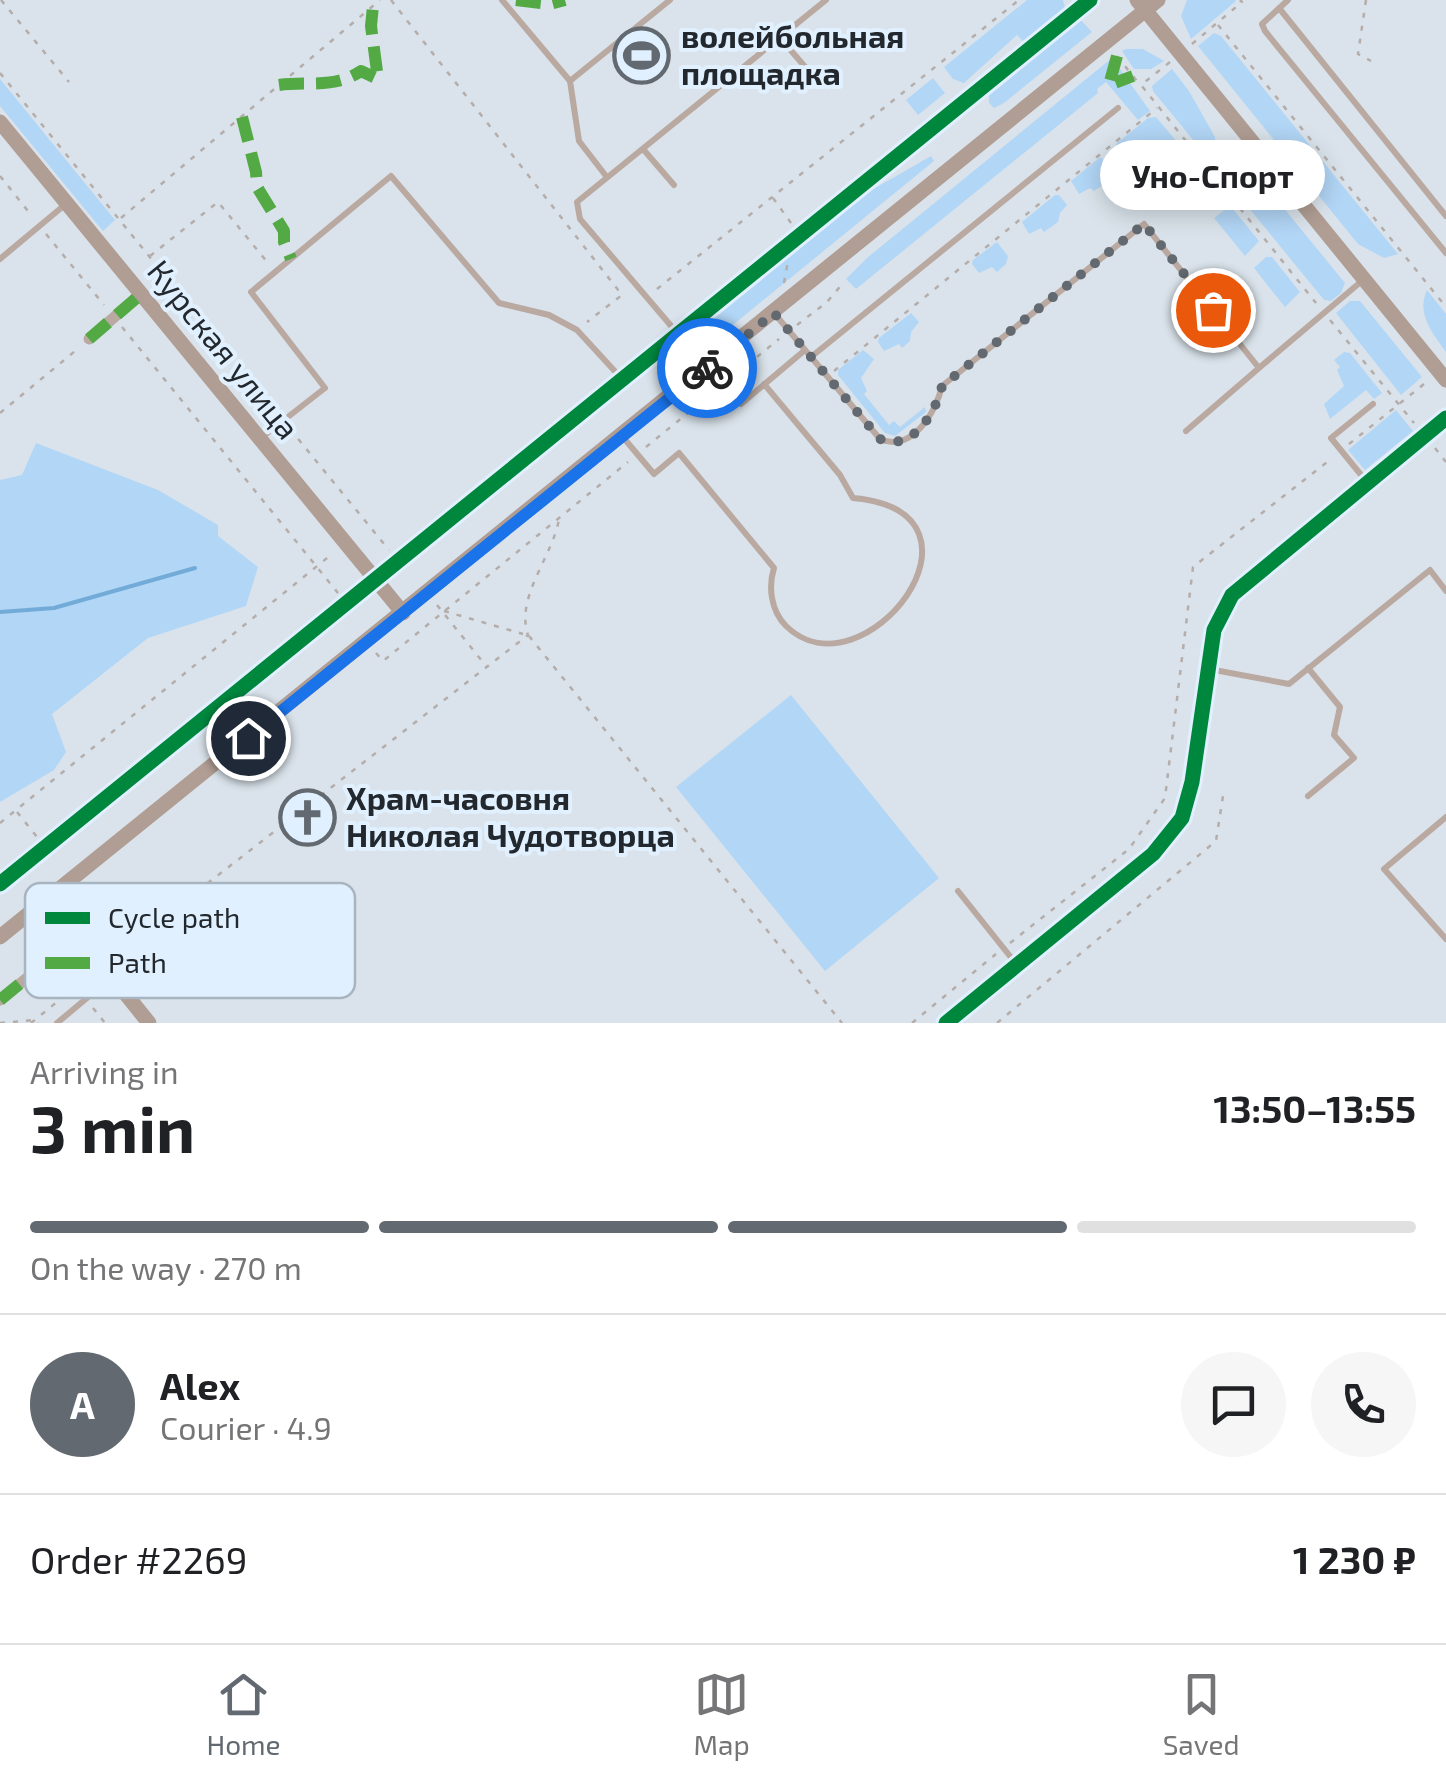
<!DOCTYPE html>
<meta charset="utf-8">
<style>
:root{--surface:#fff;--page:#f6f6f6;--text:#202124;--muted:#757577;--line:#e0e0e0;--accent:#626970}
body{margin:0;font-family:"Exo 2",sans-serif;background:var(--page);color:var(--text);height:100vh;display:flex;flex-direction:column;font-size:38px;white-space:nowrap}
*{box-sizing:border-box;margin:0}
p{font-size:32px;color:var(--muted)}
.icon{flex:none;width:55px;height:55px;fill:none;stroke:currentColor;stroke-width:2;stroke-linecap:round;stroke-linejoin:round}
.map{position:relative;height:1023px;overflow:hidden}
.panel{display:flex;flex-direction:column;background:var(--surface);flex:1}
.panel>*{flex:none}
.pin{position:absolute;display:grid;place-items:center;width:85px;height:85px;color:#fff;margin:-42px;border:5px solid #fff;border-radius:50%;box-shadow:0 2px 10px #0007}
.courier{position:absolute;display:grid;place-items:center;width:100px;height:100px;margin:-50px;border:8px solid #1a73e8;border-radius:50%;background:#fff;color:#222;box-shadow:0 2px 12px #0007}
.bubble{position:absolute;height:70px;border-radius:35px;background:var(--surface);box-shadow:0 5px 25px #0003;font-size:32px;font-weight:700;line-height:70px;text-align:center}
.overview em{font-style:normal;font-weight:700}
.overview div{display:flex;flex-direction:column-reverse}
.overview{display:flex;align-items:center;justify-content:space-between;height:170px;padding:0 30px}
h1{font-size:65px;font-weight:700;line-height:75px}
.bar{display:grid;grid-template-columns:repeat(4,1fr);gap:15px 10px;align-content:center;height:120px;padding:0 30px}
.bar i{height:12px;border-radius:8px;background:var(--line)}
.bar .on{background:var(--accent)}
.bar p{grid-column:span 4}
.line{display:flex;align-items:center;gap:25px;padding:0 30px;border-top:2px solid var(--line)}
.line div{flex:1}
.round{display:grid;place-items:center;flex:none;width:105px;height:105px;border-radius:52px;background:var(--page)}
.tabs{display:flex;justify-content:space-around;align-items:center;height:140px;border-top:2px solid var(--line);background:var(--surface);font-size:28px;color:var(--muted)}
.tabs a{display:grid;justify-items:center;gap:5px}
.tabs .on{color:var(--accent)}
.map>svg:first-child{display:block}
.green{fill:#b2d6f6}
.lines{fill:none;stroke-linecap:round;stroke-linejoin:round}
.stream{stroke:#72abd8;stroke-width:4}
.path{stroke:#b4adaa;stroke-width:2.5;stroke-dasharray:5 8;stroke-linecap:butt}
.lane{stroke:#b9a9a1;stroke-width:6}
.street{stroke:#b9a9a1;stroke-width:11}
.secondary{stroke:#b09d93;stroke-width:15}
.quiet{stroke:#53aa44;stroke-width:12;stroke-dasharray:25 12;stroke-linecap:butt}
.cycleway-casing{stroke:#e1f0fe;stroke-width:21}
.cycleway{stroke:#00873e;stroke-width:15}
.done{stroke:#626970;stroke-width:10;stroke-dasharray:0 18}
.route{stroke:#1a73e8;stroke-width:12}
.labels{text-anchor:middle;stroke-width:8;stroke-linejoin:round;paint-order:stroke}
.poi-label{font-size:32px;font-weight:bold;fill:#22282d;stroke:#e1f0fe;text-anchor:start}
.street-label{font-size:32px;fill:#22282d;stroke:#e1f0fe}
.key{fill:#e1f0fe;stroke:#a8b4bf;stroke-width:2.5}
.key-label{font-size:28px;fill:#22282d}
</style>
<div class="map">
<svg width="1446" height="1023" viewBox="0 0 1446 1023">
<rect width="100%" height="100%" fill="#dae3eb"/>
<!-- green -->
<path class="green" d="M 1027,0 L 1063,0 L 1065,8 L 1024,42 L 1017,35 L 964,83 L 953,79 L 944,67 Z
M 1187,0 L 1235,0 L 1236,1 L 1191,39 L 1181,16 Z
M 1079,18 L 1092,32 L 1004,103 L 994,108 L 989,103 L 989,92 Z
M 1214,33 L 1221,36 L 1398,254 L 1384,258 L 1358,244 L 1198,46 Z
M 1126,49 L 1143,49 L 1164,61 L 1151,69 L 1134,69 L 1122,51 Z
M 1112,58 L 1150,111 L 1138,120 L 1106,82 L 1097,89 L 1098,93 L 856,289 L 846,279 L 867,258 Z
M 1172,69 L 1189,91 L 1215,137 L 1215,142 L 1203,152 L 1153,91 L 1152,86 Z
M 933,78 L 945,93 L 918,115 L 906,100 Z
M 0,79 L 115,220 L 103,231 L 0,106 Z
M 1156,117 L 1183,149 L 1183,153 L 1168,164 L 1156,149 L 1141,147 L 1125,160 L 1116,149 L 1116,144 L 1148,118 Z
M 931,156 L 934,161 L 718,337 L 667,368 L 663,365 L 673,349 L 856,199 Z
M 1100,157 L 1110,166 L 1111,170 L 1103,177 L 1104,184 L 1094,191 L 1090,188 L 1079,194 L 1071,181 Z
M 1232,167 L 1278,201 L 1345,283 L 1341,293 L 1331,301 L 1324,300 L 1222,175 Z
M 1055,195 L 1059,195 L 1067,205 L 1060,213 L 1058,222 L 1044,232 L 1041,228 L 1029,234 L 1022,222 Z
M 1227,208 L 1232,208 L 1259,241 L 1245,256 L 1214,218 Z
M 997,242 L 1008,256 L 1006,264 L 997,272 L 992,267 L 979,273 L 972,264 L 973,260 Z
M 1266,257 L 1272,257 L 1300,292 L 1285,307 L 1254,268 Z
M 1427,290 L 1446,314 L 1446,352 C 1432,332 1416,314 1427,290 Z
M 1350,301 L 1360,301 L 1422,377 L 1401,395 L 1336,313 Z
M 911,313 L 919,322 L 911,332 L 910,341 L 902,348 L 899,344 L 884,351 L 878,342 L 879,338 Z
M 863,350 L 874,359 L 861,378 L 867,391 L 864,394 L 889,425 L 894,421 L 900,427 L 925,407 L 926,412 L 895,436 L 885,433 L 838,375 L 838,370 Z
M 1344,352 L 1350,353 L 1382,393 L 1374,399 L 1366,390 L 1330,419 L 1324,404 L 1344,386 L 1337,370 L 1340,367 L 1334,360 Z
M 1396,410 L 1413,431 L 1365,470 L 1348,450 Z
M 36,443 L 158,490 L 218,525 L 218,536 L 258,567 L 246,606 L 148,638 L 52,714 L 66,752 L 54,770 L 0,802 L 0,480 L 22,475 Z
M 791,695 L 939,878 L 825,971 L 676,787 Z"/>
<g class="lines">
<!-- stream -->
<path class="stream" d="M 0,612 L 54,608 L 195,568"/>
<!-- path -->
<path class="path" d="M 1,0 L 69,82
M 391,0 L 622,295 L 587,322
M 1366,0 L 1358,54 L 1371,61
M 1218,25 L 1446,307
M 1192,44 L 1242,2 L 1240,0
M 1117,56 L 1140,85
M 1170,62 L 1141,85 L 1316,303
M 0,73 L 275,411
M 0,176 L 32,216
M 773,198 L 791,223
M 121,218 L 380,0
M 46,234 L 104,305
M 150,256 L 218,202 L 268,263
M 784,283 L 788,261
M 657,289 L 1019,0
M 1330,320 L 1414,423
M 797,325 L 827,302 L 844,282
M 122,327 L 338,593
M 834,371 L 1157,108
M 0,413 L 80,347
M 290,429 L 389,550
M 1349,444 L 1429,380
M 646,447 L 779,339
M 1435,448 L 1446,462
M 437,605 L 486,666
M 444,611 L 523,634
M 529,636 L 842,1023
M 376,653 L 383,661 L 628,462
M 17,812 L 37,837
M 0,823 L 332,554
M 79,890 L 125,946
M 1010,943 L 1129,849 L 1165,798 L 1193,567 L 1331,459
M 115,955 L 528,635 C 515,597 553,556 559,519
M 93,1008 L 105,1023
M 0,1023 L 35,1020 L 38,1023
M 31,1023 L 89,976
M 912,1023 L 996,954
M 997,1023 L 1216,841 L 1223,796"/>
<!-- lane -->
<path class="lane" d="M 502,0 L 570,81 L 670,0
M 1288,0 L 1262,24 L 1265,31 L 1446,253
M 1279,8 L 1446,216
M 780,38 L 814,77
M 570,81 L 579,141 L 606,176
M 643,149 L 674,185
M 0,259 L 67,203
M 774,313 L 880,439 C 912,453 936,412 942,386 L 1144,224 L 1259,368 L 1186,431
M 678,334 L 580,219 L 577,202 L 826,0
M 811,357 L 1118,108
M 1259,368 L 1363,280
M 741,404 L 805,350
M 622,436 L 654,474 L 679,453 L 774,568 C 768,587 771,611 786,626 C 863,701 1009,512 853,498 L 840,475 L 764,384
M 261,438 L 325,388 L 251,292 L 391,176 L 499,303 L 549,315 L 577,330 L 622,379
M 1366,481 L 1331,438 L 1373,404
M 1308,668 L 1340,707 L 1334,735 L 1354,758 L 1308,796
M 1209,669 L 1289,684 L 1430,570 L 1446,591
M 1446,817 L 1384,869 L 1446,939
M 958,891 L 1017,965
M 57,1023 L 111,978"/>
<!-- street -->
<path class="street" d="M 89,339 L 141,294
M 0,884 L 1090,0
M 0,1000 L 78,936"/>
<!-- secondary -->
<path class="secondary" d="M 1137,0 L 1446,380
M 0,122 L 403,613
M 49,898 L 149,1023
M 0,937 L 1158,0
M 946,1023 L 1153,854 L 1182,818 L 1192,782 L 1214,630 L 1232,595 L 1446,418"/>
<!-- quiet -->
<path class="quiet" d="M 516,0 L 550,4 L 565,0
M 1117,56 L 1109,85 L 1133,76
M 279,85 C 309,81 334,89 361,71 L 378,79 L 371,26 L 373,6
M 242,117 L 256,172 L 257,187 L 284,231 L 284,242 L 291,259
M 89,339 L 141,294
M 0,1000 L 78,936"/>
<defs>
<path id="cycleway" d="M 0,884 L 1090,0
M 946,1023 L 1153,854 L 1182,818 L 1192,782 L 1214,630 L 1232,595 L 1446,418"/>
</defs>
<!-- cycleway casing -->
<use href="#cycleway" class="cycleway-casing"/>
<!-- cycleway -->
<use href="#cycleway" class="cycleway"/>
</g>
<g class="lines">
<!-- done -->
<path class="done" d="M 707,368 L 774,313 L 880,439 C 912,453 936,412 942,386 L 1144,224 L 1213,310"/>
<!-- route -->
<path class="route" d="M 248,738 L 707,368"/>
</g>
<!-- icons -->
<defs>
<symbol id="stadium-ring" viewBox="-11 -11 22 22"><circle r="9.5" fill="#e1f0fe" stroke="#626970" stroke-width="1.5"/><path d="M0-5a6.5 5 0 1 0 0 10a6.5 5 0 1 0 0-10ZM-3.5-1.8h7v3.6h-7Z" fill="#626970"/></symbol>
<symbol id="church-ring" viewBox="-11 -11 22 22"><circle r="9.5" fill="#e1f0fe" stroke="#626970" stroke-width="1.5"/><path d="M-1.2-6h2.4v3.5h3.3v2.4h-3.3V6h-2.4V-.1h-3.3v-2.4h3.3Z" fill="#626970"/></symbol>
</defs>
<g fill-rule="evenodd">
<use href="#stadium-ring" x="610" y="24" width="63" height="63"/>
<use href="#church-ring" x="276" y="786" width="63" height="63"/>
</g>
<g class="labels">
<!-- poi labels -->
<g class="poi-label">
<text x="681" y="48">волейбольная<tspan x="681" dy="37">площадка</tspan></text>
<text x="346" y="810">Храм-часовня<tspan x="346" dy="37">Николая Чудотворца</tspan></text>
</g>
<!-- street labels -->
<g class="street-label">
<text transform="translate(223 350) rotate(51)" y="11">Курская улица</text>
</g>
</g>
<!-- legend -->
<rect x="25" y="883" width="330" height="115" rx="15" class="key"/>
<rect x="45" y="912" width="45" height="12" fill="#00873e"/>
<rect x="45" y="957" width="45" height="12" fill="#53aa44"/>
<g class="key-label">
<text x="108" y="928">Cycle path</text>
<text x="108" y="973">Path</text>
</g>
</svg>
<div class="pin" style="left:1213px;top:310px;background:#ea580c"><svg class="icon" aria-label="bag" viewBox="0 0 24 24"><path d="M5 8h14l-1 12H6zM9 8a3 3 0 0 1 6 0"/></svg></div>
<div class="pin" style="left:248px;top:738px;background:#1f2937"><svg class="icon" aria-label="home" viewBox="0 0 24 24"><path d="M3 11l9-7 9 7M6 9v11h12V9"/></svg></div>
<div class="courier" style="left:707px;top:368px"><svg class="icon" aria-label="bike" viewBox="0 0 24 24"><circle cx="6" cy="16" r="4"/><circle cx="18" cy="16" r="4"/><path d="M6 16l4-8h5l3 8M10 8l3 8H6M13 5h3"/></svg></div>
<div class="bubble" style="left:1100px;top:140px;width:225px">Уно-Спорт</div>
</div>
<section class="panel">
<div class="overview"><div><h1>3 min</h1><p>Arriving in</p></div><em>13:50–13:55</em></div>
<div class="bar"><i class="on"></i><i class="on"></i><i class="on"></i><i></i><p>On the way · 270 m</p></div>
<div class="line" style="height:180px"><b class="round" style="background:var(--accent);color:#fff">A</b><div><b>Alex</b><p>Courier · 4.9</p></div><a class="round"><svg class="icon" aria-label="chat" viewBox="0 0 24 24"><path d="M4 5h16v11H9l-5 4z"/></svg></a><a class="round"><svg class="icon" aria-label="phone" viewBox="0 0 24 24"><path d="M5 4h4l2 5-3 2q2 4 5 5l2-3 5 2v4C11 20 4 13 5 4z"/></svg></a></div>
<div class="line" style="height:130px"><div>Order #2269</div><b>1 230 ₽</b></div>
</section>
<nav class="tabs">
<a class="on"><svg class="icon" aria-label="home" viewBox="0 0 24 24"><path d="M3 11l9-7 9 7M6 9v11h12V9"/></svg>Home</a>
<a><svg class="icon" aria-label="map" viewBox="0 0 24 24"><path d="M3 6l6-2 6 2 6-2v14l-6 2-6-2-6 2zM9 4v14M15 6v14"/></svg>Map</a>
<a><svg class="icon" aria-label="saved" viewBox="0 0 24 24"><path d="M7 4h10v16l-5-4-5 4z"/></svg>Saved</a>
</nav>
